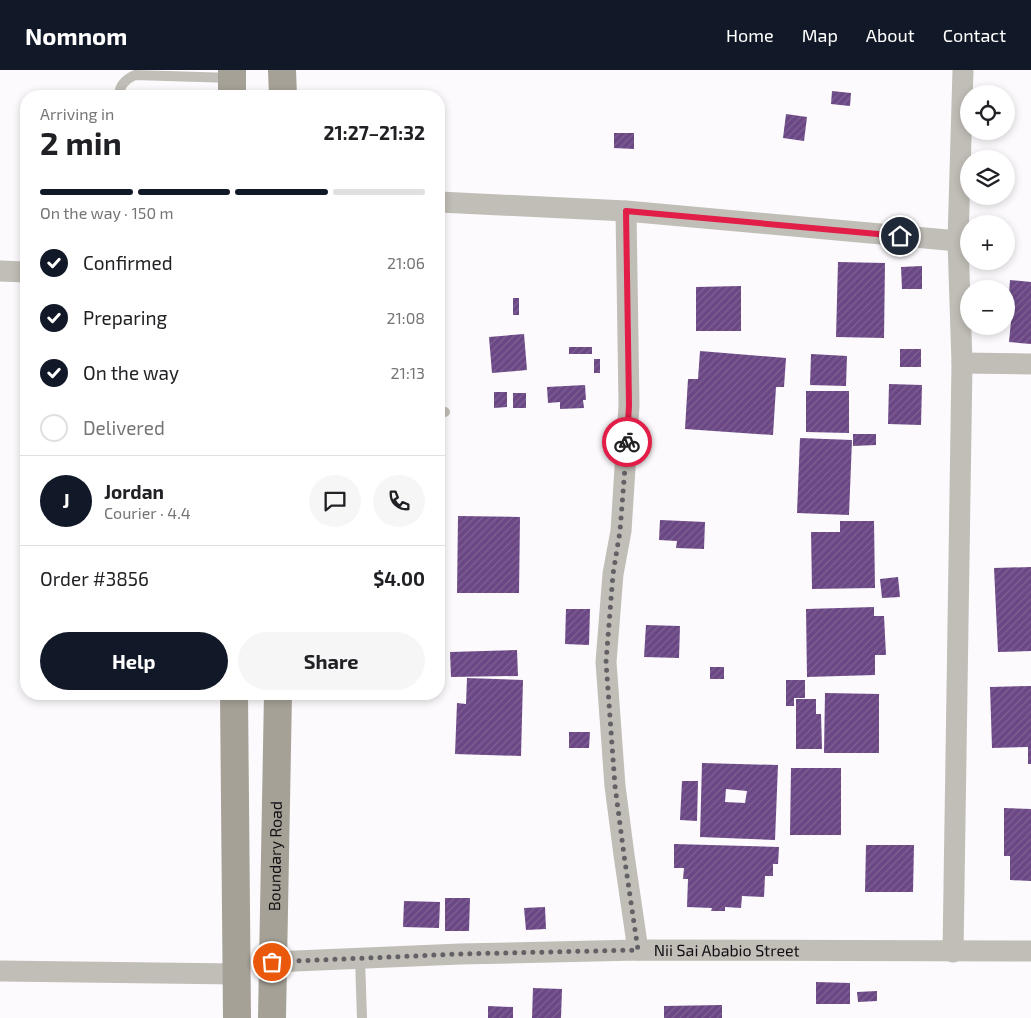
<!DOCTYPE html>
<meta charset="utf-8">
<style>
:root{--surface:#fff;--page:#f6f6f6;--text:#202124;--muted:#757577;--line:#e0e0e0;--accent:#111827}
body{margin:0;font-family:"Exo 2",sans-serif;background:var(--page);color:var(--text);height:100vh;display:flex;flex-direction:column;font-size:19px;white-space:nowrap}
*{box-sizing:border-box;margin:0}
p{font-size:16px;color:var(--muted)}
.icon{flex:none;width:28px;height:28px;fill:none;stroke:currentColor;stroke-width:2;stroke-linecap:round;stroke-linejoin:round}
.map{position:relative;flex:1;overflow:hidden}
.side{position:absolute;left:20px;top:20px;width:425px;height:610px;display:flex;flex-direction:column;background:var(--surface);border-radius:20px;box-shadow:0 2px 8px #0003}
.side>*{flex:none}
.buttons{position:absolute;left:960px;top:15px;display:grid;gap:10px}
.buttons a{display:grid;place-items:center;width:55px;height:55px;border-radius:50%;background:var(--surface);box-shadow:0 2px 8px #0003;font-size:25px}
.pin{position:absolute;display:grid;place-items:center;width:42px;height:42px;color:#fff;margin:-21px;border:2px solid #fff;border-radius:50%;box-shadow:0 1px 5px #0007}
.courier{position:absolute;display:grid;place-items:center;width:50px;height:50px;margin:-25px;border:4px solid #e11d48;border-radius:50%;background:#fff;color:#222;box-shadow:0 1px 6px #0007}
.overview em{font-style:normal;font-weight:700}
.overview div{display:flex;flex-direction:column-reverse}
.overview{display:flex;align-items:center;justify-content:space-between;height:85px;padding:0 20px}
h1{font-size:32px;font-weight:700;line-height:38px}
.bar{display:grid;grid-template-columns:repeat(4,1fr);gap:8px 5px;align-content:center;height:60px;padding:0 20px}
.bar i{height:6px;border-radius:4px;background:var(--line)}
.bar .active{background:var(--accent)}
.bar p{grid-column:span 4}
.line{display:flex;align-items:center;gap:12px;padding:0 20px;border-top:1px solid var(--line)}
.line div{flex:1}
.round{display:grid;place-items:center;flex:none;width:52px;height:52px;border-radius:26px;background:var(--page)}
ol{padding:0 20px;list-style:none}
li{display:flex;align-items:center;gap:15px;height:55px}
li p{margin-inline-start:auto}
li .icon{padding:5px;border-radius:50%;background:var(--accent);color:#fff;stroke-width:4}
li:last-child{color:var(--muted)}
li i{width:28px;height:28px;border:2px solid var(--line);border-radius:50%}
.primary-button{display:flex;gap:10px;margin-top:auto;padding:10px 20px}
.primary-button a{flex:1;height:58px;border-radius:30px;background:var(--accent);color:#fff;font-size:20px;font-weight:700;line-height:58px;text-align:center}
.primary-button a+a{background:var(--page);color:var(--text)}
header{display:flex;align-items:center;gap:30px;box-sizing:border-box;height:70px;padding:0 25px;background:var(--accent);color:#fff}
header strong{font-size:24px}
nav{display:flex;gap:28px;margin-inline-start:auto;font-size:18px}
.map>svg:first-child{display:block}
.building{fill:url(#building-hatch);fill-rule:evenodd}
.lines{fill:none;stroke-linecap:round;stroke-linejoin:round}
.lane{stroke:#c1beb7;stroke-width:10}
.street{stroke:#c1beb7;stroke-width:21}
.secondary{stroke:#a5a196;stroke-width:28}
.done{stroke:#636166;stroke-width:5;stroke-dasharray:0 9}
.route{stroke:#e11d48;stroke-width:6}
.labels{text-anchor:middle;stroke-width:5;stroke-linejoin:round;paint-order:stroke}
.street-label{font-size:16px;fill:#110f14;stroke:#fff}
</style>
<header>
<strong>Nomnom</strong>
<nav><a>Home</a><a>Map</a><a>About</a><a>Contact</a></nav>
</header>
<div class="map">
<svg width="1031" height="948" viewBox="0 0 1031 948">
<defs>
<pattern id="building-hatch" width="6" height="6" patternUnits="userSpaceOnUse" patternTransform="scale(1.25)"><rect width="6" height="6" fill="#6b4785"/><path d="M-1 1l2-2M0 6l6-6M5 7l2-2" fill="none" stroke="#7e6392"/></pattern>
</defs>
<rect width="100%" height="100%" fill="#fcfafd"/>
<!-- building -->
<path class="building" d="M 832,21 L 851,23 L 850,36 L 831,34 Z
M 786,44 L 807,47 L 804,71 L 783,68 Z
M 614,63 L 634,63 L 634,79 L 614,78 Z
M 838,192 L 885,193 L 884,268 L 836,267 Z
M 922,196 L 922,219 L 902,219 L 901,197 Z
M 1010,210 L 1031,212 L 1031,274 L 1009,272 L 1011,251 L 1007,251 Z
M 741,216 L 741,261 L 696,261 L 696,217 Z
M 513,228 L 519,228 L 519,245 L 513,245 Z
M 524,264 L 527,300 L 492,303 L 489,267 Z
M 569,277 L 592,277 L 592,284 L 569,284 Z
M 900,279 L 921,279 L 921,297 L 900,297 Z
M 700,281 L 786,288 L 784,317 L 776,317 L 773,365 L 685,359 L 688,309 L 698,309 Z
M 811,284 L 847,286 L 846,316 L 810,315 Z
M 594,289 L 600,289 L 600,303 L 594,303 Z
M 889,314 L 922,315 L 921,355 L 888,354 Z
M 585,315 L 586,330 L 583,330 L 584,338 L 560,339 L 560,332 L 548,333 L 547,317 Z
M 806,321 L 849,321 L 849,363 L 806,362 Z
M 494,322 L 507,322 L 507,337 L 494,338 Z
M 513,323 L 526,323 L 526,338 L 513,338 Z
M 853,364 L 876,364 L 876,375 L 853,376 Z
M 800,368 L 852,370 L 849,445 L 797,443 Z
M 458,446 L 520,447 L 519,523 L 457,523 Z
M 660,450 L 705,452 L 704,479 L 676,478 L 677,471 L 659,470 Z
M 840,451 L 874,451 L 875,518 L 812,519 L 811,462 L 840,462 Z
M 1031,497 L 1031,581 L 998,582 L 994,498 Z
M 898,507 L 900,527 L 882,528 L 880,509 Z
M 874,537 L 874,546 L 884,546 L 886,585 L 875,585 L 875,605 L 807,607 L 806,539 Z
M 566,539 L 590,539 L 589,575 L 565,574 Z
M 646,555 L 680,556 L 679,588 L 644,587 Z
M 517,580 L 518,606 L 451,607 L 450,582 Z
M 710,597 L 724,597 L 724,609 L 710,609 Z
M 467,608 L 523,610 L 521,686 L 455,684 L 457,633 L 466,634 Z
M 786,610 L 805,610 L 805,628 L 794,628 L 794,636 L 786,636 Z
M 1031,616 L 1031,694 L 1028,694 L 1028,677 L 992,678 L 990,617 Z
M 825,623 L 879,624 L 879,683 L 824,683 Z
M 796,629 L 816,629 L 816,644 L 821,644 L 822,679 L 796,679 Z
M 569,662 L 590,662 L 589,678 L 569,678 Z
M 702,693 L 778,695 L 775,770 L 700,767 ZM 726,719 L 747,721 L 745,733 L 725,732 Z
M 791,698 L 841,698 L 841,765 L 790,765 Z
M 682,711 L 698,711 L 697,751 L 680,750 Z
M 1004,738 L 1031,739 L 1031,811 L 1010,810 L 1010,786 L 1004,786 Z
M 674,774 L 779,777 L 778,794 L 773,794 L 773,806 L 765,806 L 764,827 L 742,826 L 741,838 L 725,837 L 725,841 L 711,841 L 712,838 L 687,837 L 688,809 L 683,809 L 684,798 L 674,798 Z
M 866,775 L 914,775 L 913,822 L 865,822 Z
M 445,828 L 470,828 L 469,861 L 445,861 Z
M 404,831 L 440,832 L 439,858 L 403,857 Z
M 545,837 L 546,859 L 526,860 L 524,838 Z
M 816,912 L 850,913 L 850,934 L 816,934 Z
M 533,918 L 562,919 L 561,948 L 532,948 Z
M 877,921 L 877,931 L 858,932 L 857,922 Z
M 722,935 L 722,948 L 664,948 L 664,936 Z
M 488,936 L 513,937 L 513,948 L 488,948 Z"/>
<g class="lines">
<!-- lane -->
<path class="lane" d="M 119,26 C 119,15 126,9 135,5 L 232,8
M 439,342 L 445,342
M 360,889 L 362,948"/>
<!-- street -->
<g class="street">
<path d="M 439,132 L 626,141 L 958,171"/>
<path d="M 626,141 L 629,335 L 621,461 L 613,504 L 606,592 L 615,716 L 624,785 L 638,880"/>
<path d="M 0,201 L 26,202"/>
<path d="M 962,293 L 1031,294"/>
<path d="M 953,882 L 962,293 L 958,171 L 963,0"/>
<path id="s1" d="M 272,892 L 460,884 L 638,880 L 1031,881"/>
<path d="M 0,901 L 237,904"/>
</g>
<!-- secondary -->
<g class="secondary">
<path d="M 232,0 L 232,26"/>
<path d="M 282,0 L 283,26"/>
<path d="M 234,624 L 237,948"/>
<path id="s2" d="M 272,948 L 278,624"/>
</g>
</g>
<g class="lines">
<!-- done -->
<path class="done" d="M 272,892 L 460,884 L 638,880 L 624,785 L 615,716 L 606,592 L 613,504 L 620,461 L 627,372"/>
<!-- route -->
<path class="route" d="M 627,372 L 629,335 L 626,141 L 900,166"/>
</g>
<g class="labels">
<!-- street labels -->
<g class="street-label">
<text dy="6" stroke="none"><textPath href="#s2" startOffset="162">Boundary Road</textPath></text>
<text dy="6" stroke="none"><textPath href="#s1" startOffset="455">Nii Sai Ababio Street</textPath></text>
</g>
</g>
</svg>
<div class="buttons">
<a><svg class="icon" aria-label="locate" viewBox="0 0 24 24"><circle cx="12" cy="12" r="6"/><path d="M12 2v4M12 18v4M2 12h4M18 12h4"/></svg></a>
<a><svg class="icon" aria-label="layers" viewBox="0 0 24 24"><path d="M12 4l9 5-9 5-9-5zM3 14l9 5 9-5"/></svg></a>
<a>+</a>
<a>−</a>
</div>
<div class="pin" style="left:272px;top:892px;background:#ea580c"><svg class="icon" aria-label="bag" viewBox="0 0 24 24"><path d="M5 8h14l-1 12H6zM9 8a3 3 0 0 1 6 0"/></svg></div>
<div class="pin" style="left:900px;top:166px;background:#1f2937"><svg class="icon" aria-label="home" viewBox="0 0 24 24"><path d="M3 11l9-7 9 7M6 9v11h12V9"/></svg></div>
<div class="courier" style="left:627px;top:372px"><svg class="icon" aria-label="bike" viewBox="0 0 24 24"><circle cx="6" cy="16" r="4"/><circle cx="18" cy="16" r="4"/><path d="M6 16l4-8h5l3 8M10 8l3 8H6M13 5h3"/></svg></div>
<section class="side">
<div class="overview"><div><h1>2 min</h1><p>Arriving in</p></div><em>21:27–21:32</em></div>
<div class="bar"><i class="active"></i><i class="active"></i><i class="active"></i><i></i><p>On the way · 150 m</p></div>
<ol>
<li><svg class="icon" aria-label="check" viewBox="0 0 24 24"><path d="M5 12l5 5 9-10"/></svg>Confirmed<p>21:06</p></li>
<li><svg class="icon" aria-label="check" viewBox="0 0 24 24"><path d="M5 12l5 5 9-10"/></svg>Preparing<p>21:08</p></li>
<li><svg class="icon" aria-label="check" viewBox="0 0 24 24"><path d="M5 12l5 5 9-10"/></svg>On the way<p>21:13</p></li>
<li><i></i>Delivered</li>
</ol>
<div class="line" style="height:90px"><b class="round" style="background:var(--accent);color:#fff">J</b><div><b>Jordan</b><p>Courier · 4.4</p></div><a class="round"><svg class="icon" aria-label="chat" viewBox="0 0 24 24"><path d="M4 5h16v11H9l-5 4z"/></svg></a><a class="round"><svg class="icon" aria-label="phone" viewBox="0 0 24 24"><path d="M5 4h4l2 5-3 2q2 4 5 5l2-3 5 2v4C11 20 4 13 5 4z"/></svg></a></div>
<div class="line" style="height:65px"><div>Order #3856</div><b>$4.00</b></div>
<div class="primary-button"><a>Help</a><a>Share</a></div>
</section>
</div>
